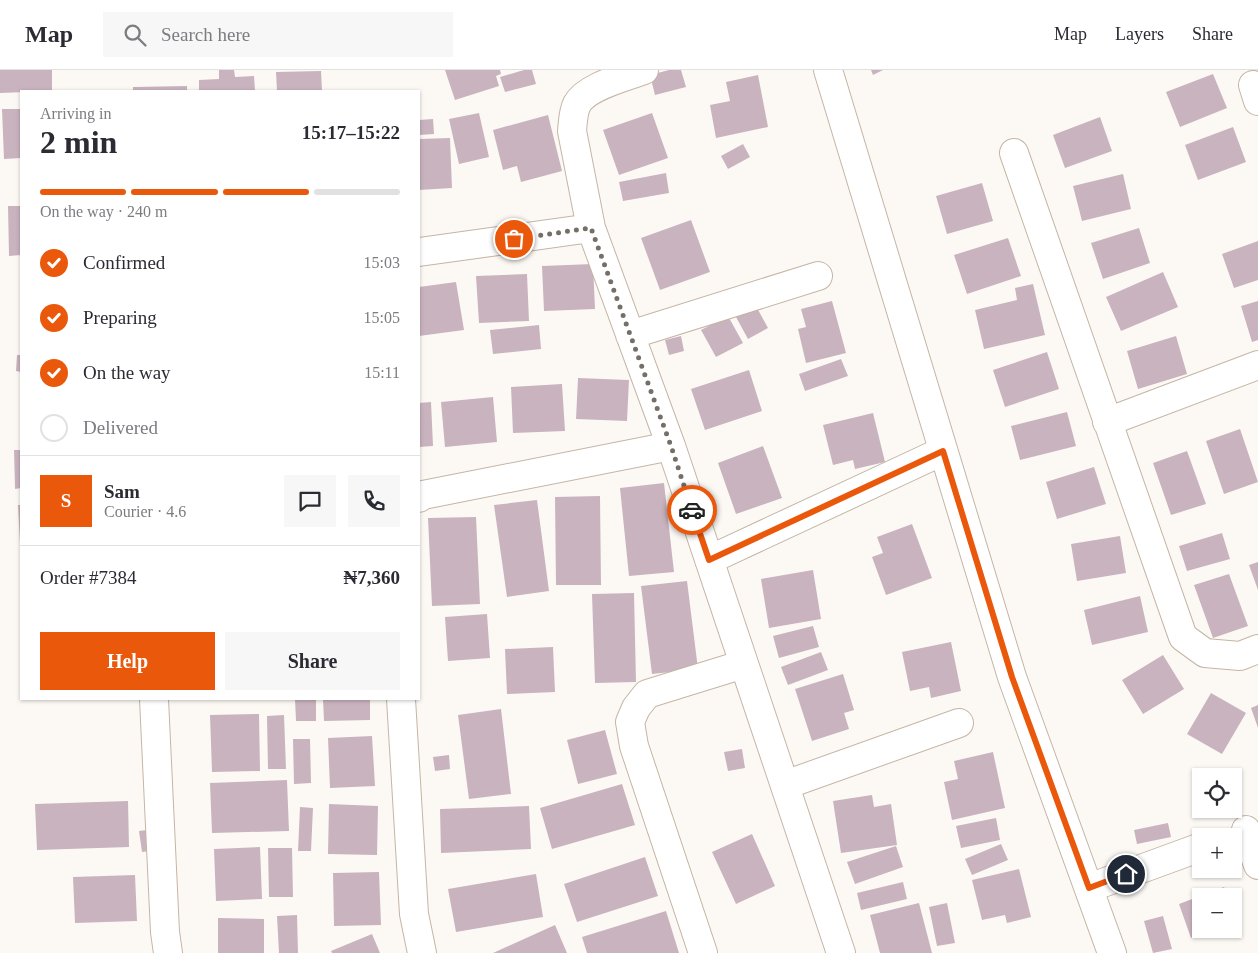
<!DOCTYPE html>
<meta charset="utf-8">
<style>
:root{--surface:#fff;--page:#f7f7f7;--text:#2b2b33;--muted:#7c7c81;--line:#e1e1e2;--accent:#ea580c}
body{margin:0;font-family:"Times New Roman",serif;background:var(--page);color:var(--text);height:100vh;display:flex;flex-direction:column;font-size:19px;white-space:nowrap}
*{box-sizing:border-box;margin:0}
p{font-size:16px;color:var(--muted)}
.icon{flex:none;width:28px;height:28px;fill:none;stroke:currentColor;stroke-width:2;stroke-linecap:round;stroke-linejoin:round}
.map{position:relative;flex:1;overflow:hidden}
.drawer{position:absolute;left:20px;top:20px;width:400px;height:610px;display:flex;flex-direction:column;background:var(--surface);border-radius:0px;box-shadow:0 1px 4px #0004}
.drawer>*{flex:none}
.tools{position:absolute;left:1192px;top:698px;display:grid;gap:10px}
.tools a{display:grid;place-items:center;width:50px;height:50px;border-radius:0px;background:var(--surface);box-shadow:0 1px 4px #0004;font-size:25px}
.pin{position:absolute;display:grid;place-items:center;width:42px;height:42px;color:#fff;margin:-21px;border:2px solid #fff;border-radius:50%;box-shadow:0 1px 5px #0007}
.courier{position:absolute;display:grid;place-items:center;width:50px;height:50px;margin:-25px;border:4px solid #ea580c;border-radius:50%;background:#fff;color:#222;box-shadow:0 1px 6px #0007}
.summary em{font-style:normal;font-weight:700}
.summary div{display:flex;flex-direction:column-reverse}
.summary{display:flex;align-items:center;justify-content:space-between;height:85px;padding:0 20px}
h1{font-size:32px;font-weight:700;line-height:38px}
.bar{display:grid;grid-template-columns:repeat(4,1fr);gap:8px 5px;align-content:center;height:60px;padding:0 20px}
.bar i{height:6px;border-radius:4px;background:var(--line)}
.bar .on{background:var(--accent)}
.bar p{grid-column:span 4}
.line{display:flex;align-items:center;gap:12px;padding:0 20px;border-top:1px solid var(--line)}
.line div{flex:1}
.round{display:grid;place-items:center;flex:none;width:52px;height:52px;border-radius:0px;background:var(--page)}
ol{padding:0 20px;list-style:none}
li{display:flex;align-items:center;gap:15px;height:55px}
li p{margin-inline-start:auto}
li .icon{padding:5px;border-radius:50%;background:var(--accent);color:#fff;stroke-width:4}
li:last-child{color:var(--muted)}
li i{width:28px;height:28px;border:2px solid var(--line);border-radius:50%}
.button{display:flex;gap:10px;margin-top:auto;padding:10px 20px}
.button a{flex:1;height:58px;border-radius:0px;background:var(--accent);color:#fff;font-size:20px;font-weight:700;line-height:58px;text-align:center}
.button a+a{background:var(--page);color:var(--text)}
header{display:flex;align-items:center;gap:30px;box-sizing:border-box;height:70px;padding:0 25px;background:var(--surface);border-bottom:1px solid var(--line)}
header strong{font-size:24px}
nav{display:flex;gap:28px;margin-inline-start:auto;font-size:18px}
.search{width:350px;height:45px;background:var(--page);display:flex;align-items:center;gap:12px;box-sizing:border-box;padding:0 18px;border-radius:0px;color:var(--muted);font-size:19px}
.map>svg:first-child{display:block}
.building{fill:#c9b3bf}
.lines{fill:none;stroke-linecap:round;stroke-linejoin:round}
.minor-casing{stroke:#c5b5a4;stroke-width:30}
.minor{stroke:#fff;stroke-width:28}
.done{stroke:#746f69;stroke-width:5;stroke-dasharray:0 9}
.route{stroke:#ea580c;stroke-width:6}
</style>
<header>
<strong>Map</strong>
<div class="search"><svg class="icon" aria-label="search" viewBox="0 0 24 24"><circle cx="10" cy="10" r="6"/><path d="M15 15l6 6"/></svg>Search here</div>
<nav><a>Map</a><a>Layers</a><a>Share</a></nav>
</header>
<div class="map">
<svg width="1258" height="883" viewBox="0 0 1258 883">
<rect width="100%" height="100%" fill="#fcf9f5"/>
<!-- building -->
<path class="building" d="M 0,0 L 52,0 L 52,21 L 0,23 Z
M 219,0 L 234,0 L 235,7 L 254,6 L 255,21 L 199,21 L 199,10 L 219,9 Z
M 445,0 L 500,0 L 501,4 L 496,6 L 499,16 L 455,30 Z
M 524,0 L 532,0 L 536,14 L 505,22 L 500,7 Z
M 669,0 L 681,0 L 686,17 L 655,25 L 650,5 Z
M 871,0 L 883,0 L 873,5 Z
M 321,1 L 322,21 L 277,21 L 276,2 Z
M 1213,4 L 1227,38 L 1180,57 L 1166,22 Z
M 758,5 L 768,57 L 716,68 L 710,35 L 730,31 L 726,12 Z
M 187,16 L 187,21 L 133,21 L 133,17 Z
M 2,39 L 21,39 L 21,88 L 4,89 Z
M 479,43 L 489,87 L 459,94 L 449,49 Z
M 652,43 L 668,88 L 619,105 L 603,60 Z
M 548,45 L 562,101 L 521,112 L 517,96 L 503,100 L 493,60 Z
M 1100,47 L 1112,81 L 1065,98 L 1053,65 Z
M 433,49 L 434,64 L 419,65 L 419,50 Z
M 1233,57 L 1246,92 L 1198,110 L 1185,75 Z
M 450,68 L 452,118 L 419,120 L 419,69 Z
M 743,74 L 750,87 L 728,99 L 721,86 Z
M 666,103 L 669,123 L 623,131 L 619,112 Z
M 1123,104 L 1131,139 L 1082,151 L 1073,116 Z
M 982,113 L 993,151 L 947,164 L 936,126 Z
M 8,136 L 21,136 L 21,185 L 9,186 Z
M 691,150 L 710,202 L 660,220 L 641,168 Z
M 1139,158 L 1150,193 L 1103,209 L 1091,173 Z
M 1008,168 L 1021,206 L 967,224 L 954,185 Z
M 1258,171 L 1258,210 L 1234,218 L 1222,184 Z
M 593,194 L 595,239 L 544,241 L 542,196 Z
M 1163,202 L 1178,237 L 1121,261 L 1106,227 Z
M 527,204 L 529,251 L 479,253 L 476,206 Z
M 456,212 L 464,260 L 419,266 L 419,217 Z
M 1033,214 L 1045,265 L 984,279 L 975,240 L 1017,230 L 1015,218 Z
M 832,231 L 846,283 L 806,293 L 798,259 L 806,257 L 801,239 Z
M 1258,231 L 1258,270 L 1252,272 L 1241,236 Z
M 756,236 L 768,258 L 748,269 L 736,247 Z
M 728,246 L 743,273 L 716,287 L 701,260 Z
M 539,255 L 541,279 L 493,284 L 490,260 Z
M 681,266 L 684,281 L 669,285 L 665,270 Z
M 1176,266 L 1187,304 L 1138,319 L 1127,281 Z
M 1047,282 L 1059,319 L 1005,337 L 993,300 Z
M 17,285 L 21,285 L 21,302 L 16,301 Z
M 841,289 L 848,306 L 805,321 L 799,304 Z
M 749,300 L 762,341 L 705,360 L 691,319 Z
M 578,308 L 629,310 L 627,351 L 576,349 Z
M 562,314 L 565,361 L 513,363 L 511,317 Z
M 493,327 L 497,372 L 445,377 L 441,332 Z
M 431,332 L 433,376 L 419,377 L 419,333 Z
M 1067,342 L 1076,376 L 1020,390 L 1011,356 Z
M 873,343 L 885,392 L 855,399 L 853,390 L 833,395 L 823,355 Z
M 1240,359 L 1258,412 L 1224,424 L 1206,371 Z
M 763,376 L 782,428 L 736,444 L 718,393 Z
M 14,380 L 21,380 L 21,418 L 15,419 Z
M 1187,381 L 1206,434 L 1171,445 L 1153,393 Z
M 1094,397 L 1106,434 L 1057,449 L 1046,412 Z
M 664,413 L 674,502 L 629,506 L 620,418 Z
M 600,426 L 601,515 L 556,515 L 555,427 Z
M 537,430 L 549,521 L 507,527 L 494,435 Z
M 18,435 L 21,435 L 21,473 L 20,473 Z
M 476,447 L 480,534 L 432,536 L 428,448 Z
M 912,454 L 932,508 L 886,525 L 872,487 L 883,483 L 877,467 Z
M 1222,463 L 1230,489 L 1187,501 L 1179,476 Z
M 1120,466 L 1126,503 L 1077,511 L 1071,474 Z
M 1258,492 L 1258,520 L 1249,495 Z
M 813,500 L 821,549 L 769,558 L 761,509 Z
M 1229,504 L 1248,556 L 1213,568 L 1194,515 Z
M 687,511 L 698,599 L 652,604 L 641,516 Z
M 634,523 L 636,612 L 595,613 L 592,524 Z
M 1140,526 L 1148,562 L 1092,575 L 1084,540 Z
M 487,544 L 490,588 L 448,591 L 445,547 Z
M 813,556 L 819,577 L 779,588 L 773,566 Z
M 951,572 L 961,621 L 931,628 L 929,617 L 910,621 L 902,582 Z
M 553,577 L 555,622 L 507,624 L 505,579 Z
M 821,582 L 828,600 L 788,615 L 781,597 Z
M 1163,585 L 1184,619 L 1143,644 L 1122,610 Z
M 843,604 L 854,640 L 844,643 L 849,659 L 812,671 L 795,619 Z
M 1211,623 L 1246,643 L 1222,684 L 1187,664 Z
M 295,629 L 316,629 L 316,651 L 296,651 Z
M 323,629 L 370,629 L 370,650 L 324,651 Z
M 1258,635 L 1258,658 L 1251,638 Z
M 501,639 L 511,724 L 469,729 L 458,645 Z
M 259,644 L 260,701 L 212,702 L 210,645 Z
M 284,645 L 286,699 L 268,699 L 267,646 Z
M 605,660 L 617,704 L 578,714 L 567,670 Z
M 372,666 L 375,716 L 330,718 L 328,668 Z
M 293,669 L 310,669 L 311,713 L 294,714 Z
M 742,679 L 745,698 L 728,701 L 724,682 Z
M 993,682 L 1005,738 L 952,750 L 944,712 L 958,709 L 954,691 Z
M 449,685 L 450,699 L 435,701 L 433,687 Z
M 287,710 L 289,761 L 212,763 L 210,713 Z
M 622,714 L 635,755 L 552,779 L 540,738 Z
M 872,725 L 874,737 L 891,734 L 897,775 L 841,783 L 833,731 Z
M 128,731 L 129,777 L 37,780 L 35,734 Z
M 329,734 L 378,736 L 377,785 L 328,784 Z
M 529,736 L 531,779 L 441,783 L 440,739 Z
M 300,737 L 313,738 L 311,781 L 298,781 Z
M 996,748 L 1000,770 L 961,778 L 956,756 Z
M 1168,753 L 1171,767 L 1137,774 L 1134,760 Z
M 155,759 L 158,780 L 142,782 L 139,761 Z
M 752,764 L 775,816 L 736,834 L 712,782 Z
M 1001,774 L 1008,790 L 972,805 L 965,789 Z
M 896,776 L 903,797 L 855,814 L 847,792 Z
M 260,777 L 262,829 L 216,831 L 214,779 Z
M 268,778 L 292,778 L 293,827 L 269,827 Z
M 645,787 L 658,826 L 577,852 L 564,814 Z
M 1019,799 L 1031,847 L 1007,853 L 1005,845 L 982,850 L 972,810 Z
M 379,802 L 381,855 L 334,856 L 333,803 Z
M 536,804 L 543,847 L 456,862 L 448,819 Z
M 135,805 L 137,851 L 75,853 L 73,807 Z
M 903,812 L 907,829 L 861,840 L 857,823 Z
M 1224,817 L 1228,826 L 1201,826 L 1201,859 L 1216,859 L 1191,868 L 1179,834 Z
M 919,833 L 932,883 L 880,883 L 870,845 Z
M 947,833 L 955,873 L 937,876 L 929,837 Z
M 666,841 L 679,883 L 587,883 L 582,867 Z
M 297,845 L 298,883 L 279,883 L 277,846 Z
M 1163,846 L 1172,879 L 1153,883 L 1144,851 Z
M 218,848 L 264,849 L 264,883 L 218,883 Z
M 555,855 L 567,883 L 493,883 Z
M 372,864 L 380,883 L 332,883 L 331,881 Z"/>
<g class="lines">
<defs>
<path id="minor" d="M 644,0 C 626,7 587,16 577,34 C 573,42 573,51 572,61 L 591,158 L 671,376 L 841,883
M 828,0 L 1012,607 L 1112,883
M 1253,15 L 1258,31
M 1014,83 L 1183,567 L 1205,583 L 1240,586 L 1258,579
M 419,182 L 591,158
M 630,265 L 818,206
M 1107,352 L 1258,295
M 419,428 L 423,425 L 671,376
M 709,490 L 943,381
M 154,629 L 165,862 L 168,883
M 401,629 L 414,844 L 422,883
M 785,715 L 959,653
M 1246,760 L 1258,795
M 1089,818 L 1201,777
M 703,883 L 634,676 L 630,652 L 636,638 L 647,624 L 744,594"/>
</defs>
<!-- minor casing -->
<use href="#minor" class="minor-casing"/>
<!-- minor -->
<use href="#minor" class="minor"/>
</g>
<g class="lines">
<!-- done -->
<path class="done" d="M 514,169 L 591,158 L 671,376 L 692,440"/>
<!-- route -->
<path class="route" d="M 692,440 L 709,490 L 943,381 L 1012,607 L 1089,818 L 1126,804"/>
</g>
</svg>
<div class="tools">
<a><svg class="icon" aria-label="locate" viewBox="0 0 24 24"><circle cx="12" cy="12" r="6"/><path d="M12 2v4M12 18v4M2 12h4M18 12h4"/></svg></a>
<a>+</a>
<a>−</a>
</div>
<div class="pin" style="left:514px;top:169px;background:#ea580c"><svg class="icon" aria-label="bag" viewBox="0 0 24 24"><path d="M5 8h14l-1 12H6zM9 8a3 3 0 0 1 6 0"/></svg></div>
<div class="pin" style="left:1126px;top:804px;background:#1f2937"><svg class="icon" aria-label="home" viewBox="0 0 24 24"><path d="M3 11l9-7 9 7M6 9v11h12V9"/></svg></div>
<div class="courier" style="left:692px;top:440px"><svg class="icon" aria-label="car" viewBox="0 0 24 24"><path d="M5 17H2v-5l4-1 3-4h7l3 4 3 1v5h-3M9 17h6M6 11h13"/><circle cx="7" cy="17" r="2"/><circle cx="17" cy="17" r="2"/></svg></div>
<section class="drawer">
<div class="summary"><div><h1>2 min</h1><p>Arriving in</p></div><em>15:17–15:22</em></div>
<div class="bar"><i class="on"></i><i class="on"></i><i class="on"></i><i></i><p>On the way · 240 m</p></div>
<ol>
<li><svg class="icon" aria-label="check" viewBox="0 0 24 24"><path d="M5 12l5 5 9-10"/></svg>Confirmed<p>15:03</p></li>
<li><svg class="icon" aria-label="check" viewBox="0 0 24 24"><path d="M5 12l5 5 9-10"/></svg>Preparing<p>15:05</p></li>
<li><svg class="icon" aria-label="check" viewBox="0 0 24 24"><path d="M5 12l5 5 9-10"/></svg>On the way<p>15:11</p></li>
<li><i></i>Delivered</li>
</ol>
<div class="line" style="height:90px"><b class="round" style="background:var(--accent);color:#fff">S</b><div><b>Sam</b><p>Courier · 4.6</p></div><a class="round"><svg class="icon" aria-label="chat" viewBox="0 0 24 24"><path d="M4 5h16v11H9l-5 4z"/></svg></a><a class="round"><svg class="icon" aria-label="phone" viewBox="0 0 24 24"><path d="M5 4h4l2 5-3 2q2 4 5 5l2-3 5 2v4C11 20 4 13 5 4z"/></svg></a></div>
<div class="line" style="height:65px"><div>Order #7384</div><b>₦7,360</b></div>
<div class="button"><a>Help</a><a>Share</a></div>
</section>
</div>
